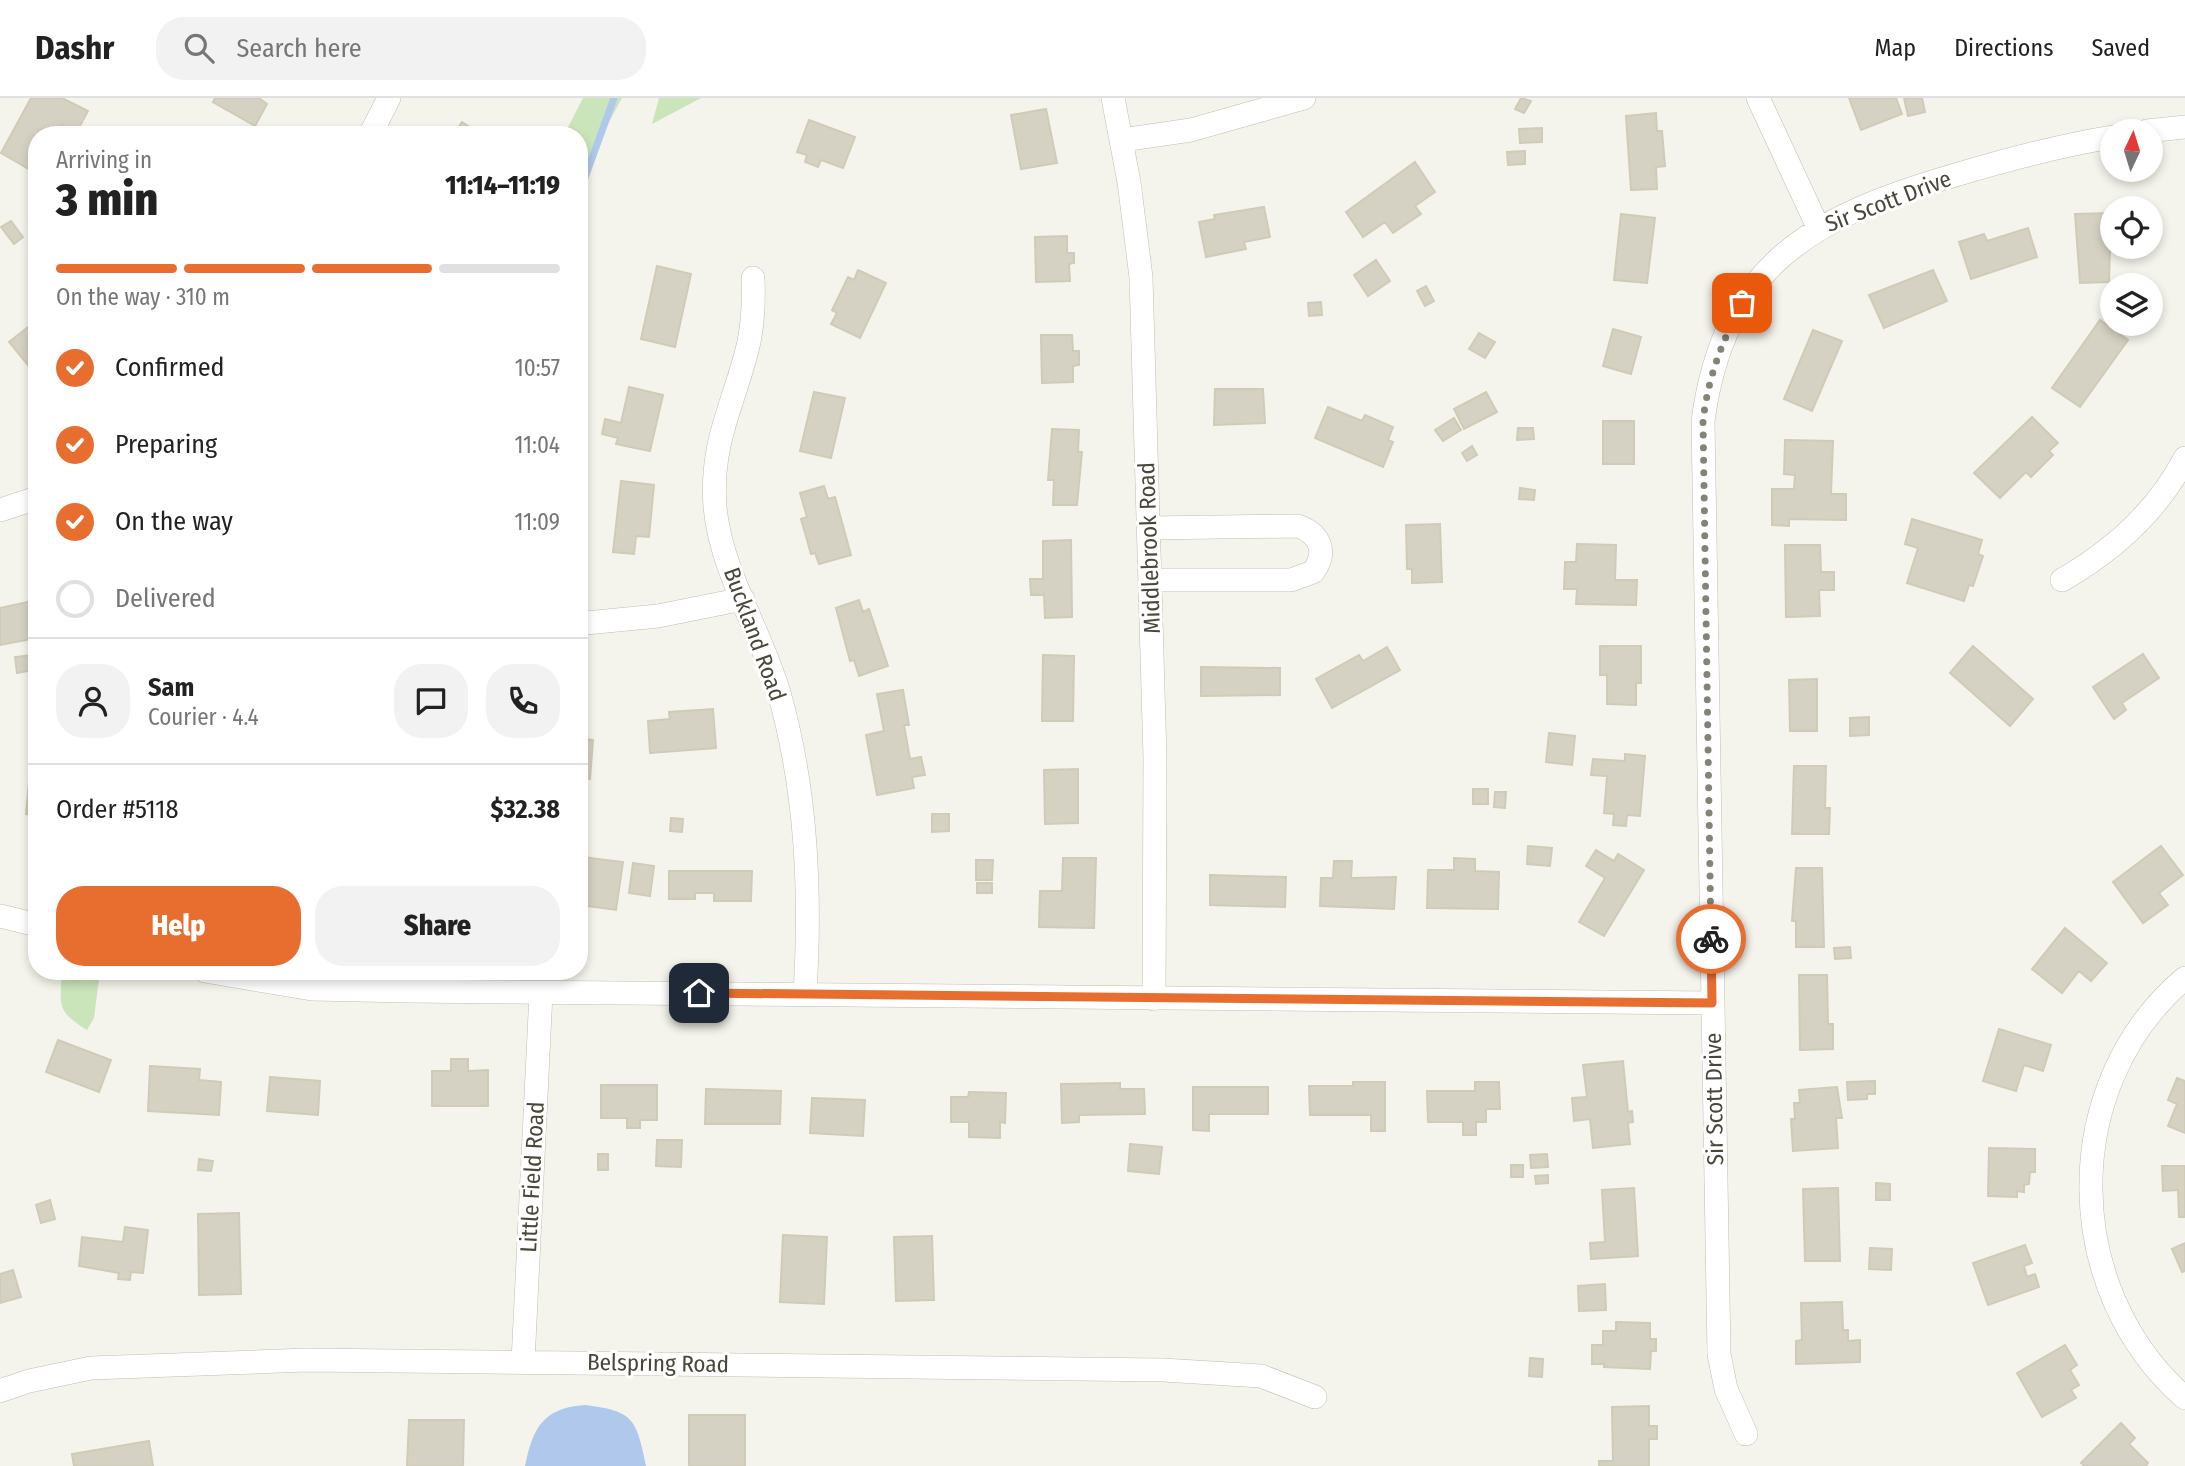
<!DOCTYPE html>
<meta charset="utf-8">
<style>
:root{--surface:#fff;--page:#f2f2f2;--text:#222;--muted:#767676;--line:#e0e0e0;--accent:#e86e30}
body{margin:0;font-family:"Fira Sans Condensed",sans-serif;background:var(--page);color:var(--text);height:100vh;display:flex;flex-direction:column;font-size:26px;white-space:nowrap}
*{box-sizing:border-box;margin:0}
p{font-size:23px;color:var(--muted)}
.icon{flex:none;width:38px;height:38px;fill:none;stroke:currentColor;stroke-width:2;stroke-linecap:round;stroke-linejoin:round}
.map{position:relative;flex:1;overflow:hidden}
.drawer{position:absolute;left:28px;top:28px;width:560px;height:854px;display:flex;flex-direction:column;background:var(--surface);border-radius:28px;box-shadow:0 4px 10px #0003}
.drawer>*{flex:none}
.needle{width:46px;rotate:4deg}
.buttons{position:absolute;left:2100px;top:21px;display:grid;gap:14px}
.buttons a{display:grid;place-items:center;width:63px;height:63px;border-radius:50%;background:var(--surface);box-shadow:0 4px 10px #0003;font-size:35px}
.pin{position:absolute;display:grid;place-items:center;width:60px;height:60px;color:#fff;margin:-30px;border-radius:14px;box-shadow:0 4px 10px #0006}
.courier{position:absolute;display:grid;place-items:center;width:70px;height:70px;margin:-35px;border:5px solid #e86e30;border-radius:50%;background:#fff;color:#222;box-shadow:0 2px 9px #0007}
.overview em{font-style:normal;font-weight:800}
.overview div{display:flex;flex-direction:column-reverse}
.overview{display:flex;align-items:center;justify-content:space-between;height:119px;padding:0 28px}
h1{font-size:46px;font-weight:800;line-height:52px}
.bar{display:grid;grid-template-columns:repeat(4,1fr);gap:10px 7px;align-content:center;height:84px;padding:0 28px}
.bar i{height:9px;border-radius:5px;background:var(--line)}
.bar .active{background:var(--accent)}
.bar p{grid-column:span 4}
.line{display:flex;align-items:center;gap:18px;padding:0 28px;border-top:2px solid var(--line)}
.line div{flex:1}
.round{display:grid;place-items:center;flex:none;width:74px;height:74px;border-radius:28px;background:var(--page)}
ol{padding:0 28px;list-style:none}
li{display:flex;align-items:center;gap:21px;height:77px}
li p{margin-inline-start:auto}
li .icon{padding:7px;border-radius:50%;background:var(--accent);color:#fff;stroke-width:4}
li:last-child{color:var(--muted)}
li i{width:38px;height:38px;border:4px solid var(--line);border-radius:50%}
.action{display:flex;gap:14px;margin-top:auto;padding:14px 28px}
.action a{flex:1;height:80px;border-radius:28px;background:var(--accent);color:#fff;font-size:28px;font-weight:800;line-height:80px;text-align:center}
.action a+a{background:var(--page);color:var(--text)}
header{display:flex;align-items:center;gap:42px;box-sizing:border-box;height:98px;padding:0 35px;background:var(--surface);border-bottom:2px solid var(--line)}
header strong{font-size:33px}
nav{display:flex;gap:38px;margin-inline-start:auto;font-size:24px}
.search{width:490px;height:63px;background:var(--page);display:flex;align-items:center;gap:18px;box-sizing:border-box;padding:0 24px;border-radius:28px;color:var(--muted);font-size:26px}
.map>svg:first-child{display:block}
.green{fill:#c9e5b9}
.water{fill:#afc8eb}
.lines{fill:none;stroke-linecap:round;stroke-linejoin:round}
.stream{stroke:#afc8eb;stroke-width:7}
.building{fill:#d6d2c3;stroke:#d0cbb6;stroke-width:2}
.minor-casing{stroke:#c0bdb0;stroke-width:24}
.minor{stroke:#fff;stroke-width:23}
.done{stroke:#858378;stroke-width:7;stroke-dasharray:0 12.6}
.route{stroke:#e86e30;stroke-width:9}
.labels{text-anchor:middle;stroke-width:6;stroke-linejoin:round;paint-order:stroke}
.street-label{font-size:23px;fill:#49463a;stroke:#fff}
</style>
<header>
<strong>Dashr</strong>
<div class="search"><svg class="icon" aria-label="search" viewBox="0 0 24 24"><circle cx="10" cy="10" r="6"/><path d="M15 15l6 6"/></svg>Search here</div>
<nav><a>Map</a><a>Directions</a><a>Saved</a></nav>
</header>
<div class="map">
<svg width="2185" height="1368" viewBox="0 0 2185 1368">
<rect width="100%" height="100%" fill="#f5f4ec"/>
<!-- green -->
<path class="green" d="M 583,0 L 622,0 L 579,79 L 579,37 L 564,37 Z
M 659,0 L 701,0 L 652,26 Z
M 62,873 L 100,873 L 94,920 L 87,932 C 56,913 60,907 62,873 Z"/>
<!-- water -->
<path class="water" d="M 585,1307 C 634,1313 636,1321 646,1368 L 525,1368 C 533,1328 544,1310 585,1307 Z"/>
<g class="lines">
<!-- stream -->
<path class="stream" d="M 579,96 L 614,0"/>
</g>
<!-- building -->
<path class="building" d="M 31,0 L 62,0 L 88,13 L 76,35 L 61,26 L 55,37 L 37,37 L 34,74 L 1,55 Z
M 215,0 L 259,0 L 267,6 L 255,28 L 213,4 Z
M 1521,0 L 1531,3 L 1524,15 L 1515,11 Z
M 1849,0 L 1896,0 L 1902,16 L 1861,32 Z
M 1904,0 L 1922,0 L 1925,14 L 1908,18 Z
M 1046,11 L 1057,65 L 1021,71 L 1011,17 Z
M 1656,15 L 1657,33 L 1662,33 L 1665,68 L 1656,69 L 1657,91 L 1631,92 L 1626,18 Z
M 809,22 L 855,39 L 843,70 L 821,62 L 818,69 L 805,64 L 807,57 L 797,54 Z
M 462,24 L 482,37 L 454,37 Z
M 1542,30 L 1542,44 L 1520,45 L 1519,31 Z
M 1525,53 L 1525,66 L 1508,67 L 1507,54 Z
M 1415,64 L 1435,94 L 1415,108 L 1421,116 L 1393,135 L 1385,124 L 1363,139 L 1346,114 Z
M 1264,109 L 1270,139 L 1244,144 L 1246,151 L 1206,159 L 1199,124 L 1215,121 L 1214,117 Z
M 2111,115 L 2109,184 L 2080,185 L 2075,116 Z
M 1621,116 L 1655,120 L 1647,185 L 1614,182 Z
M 11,123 L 23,139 L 14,146 L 1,129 Z
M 2028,130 L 2037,159 L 1971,181 L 1959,144 L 1984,136 L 1987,143 Z
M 1067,138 L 1067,155 L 1074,155 L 1074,165 L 1069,166 L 1070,183 L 1036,184 L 1035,139 Z
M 1376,162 L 1390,183 L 1368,198 L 1354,177 Z
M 657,168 L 691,176 L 675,249 L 641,241 Z
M 858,172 L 886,185 L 860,240 L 831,226 L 837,215 L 832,212 L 848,179 L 854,182 Z
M 1933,172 L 1947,203 L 1884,230 L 1869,197 Z
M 1426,188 L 1434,203 L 1425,208 L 1417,193 Z
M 1321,204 L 1322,217 L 1309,218 L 1308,205 Z
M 2100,222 L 2128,242 L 2080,309 L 2052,290 Z
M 32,226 L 37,231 L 37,268 L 32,272 L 9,244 Z
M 1613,231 L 1641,239 L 1631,276 L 1603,268 Z
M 1813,232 L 1842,243 L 1812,313 L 1784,301 Z
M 1479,235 L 1495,244 L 1485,260 L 1469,251 Z
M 1041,237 L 1072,237 L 1073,253 L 1079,253 L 1079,267 L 1073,268 L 1073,284 L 1042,285 Z
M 629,289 L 663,297 L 650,353 L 616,346 L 618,340 L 602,336 L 605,321 L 621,325 Z
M 1215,291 L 1263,291 L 1265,325 L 1214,327 Z
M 814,294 L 845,300 L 831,360 L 800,353 Z
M 1486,294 L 1497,314 L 1464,331 L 1454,311 Z
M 1328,309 L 1362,323 L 1365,317 L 1393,329 L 1388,342 L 1393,344 L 1383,369 L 1315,340 Z
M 2032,319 L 2058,345 L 2049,353 L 2053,357 L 2031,379 L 2026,374 L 2000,400 L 1974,375 Z
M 1454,320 L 1461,332 L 1443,343 L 1435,332 Z
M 1603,323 L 1634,323 L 1634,366 L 1603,366 Z
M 1518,330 L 1533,330 L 1534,341 L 1517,342 Z
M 1052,331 L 1079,332 L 1078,354 L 1082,354 L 1077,407 L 1053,407 L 1054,382 L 1048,382 Z
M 1785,342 L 1833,343 L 1831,396 L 1846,396 L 1846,422 L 1789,421 L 1789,428 L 1772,427 L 1772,391 L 1794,391 L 1795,377 L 1784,376 Z
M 1472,348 L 1477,357 L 1467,363 L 1462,355 Z
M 621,383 L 654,387 L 649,439 L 636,438 L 634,456 L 613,454 Z
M 824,388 L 828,401 L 835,399 L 851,457 L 819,466 L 815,455 L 811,456 L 801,421 L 807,419 L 800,395 Z
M 1520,390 L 1535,392 L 1534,402 L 1519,401 Z
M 1912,421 L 1982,442 L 1978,456 L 1983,458 L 1973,488 L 1969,487 L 1964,503 L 1907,485 L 1918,450 L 1905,446 Z
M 1440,426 L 1442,484 L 1412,485 L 1412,471 L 1407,471 L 1406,427 Z
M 1071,442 L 1072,519 L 1045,520 L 1044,497 L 1031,497 L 1030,481 L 1043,481 L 1043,443 Z
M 1577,446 L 1616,447 L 1615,482 L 1637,482 L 1636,507 L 1576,506 L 1577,491 L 1564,491 L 1565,464 L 1576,464 Z
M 1785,447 L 1820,447 L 1821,474 L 1834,474 L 1834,492 L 1819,492 L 1820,518 L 1786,519 Z
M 37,502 L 37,540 L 0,547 L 0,510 Z
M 859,502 L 863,514 L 869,511 L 888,568 L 859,578 L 854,562 L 850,563 L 836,510 Z
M 1600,548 L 1641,548 L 1641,585 L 1636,585 L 1636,607 L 1607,606 L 1607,577 L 1600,577 Z
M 1973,548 L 2033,601 L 2010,628 L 1950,575 Z
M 1387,549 L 1400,572 L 1332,610 L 1316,581 L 1359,557 L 1363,563 Z
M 2143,556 L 2159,580 L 2122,605 L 2126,612 L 2114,621 L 2093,589 Z
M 31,557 L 33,572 L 17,575 L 15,559 Z
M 1043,557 L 1074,558 L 1073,623 L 1042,623 Z
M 1201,569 L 1280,570 L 1280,597 L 1201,598 Z
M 1817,581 L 1817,633 L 1790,633 L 1789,582 Z
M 903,592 L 909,627 L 904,627 L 910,661 L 921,659 L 925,677 L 912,679 L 914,690 L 877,697 L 866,637 L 884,633 L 877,596 Z
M 713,611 L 716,650 L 650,655 L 648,623 L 670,621 L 669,614 Z
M 1869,619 L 1869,637 L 1850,638 L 1850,620 Z
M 1549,635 L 1575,638 L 1572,667 L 1546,664 Z
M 579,641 L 593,642 L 590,681 L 579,680 Z
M 1625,656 L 1645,658 L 1640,718 L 1627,717 L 1626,728 L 1613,727 L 1614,716 L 1604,715 L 1607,678 L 1591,677 L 1593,661 L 1625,663 Z
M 1794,668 L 1826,668 L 1825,710 L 1830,710 L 1829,736 L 1792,736 Z
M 1078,671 L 1078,725 L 1045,726 L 1044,672 Z
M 29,684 L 37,685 L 37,717 L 26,716 Z
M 1473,691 L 1488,691 L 1488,706 L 1473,706 Z
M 1495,694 L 1506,694 L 1505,710 L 1494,709 Z
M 932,716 L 949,716 L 949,733 L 932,734 Z
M 671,720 L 683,721 L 682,734 L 670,733 Z
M 1528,748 L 1552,750 L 1550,768 L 1527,766 Z
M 2161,748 L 2183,777 L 2159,795 L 2168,807 L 2143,825 L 2113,784 Z
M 1596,752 L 1614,763 L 1618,756 L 1644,772 L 1604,838 L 1579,824 L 1605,780 L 1586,768 Z
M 582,759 L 623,764 L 616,812 L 579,807 Z
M 1063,760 L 1096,760 L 1094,830 L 1039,829 L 1040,793 L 1062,793 Z
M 1454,760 L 1475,761 L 1475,773 L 1499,774 L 1498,811 L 1427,810 L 1428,772 L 1454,772 Z
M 976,762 L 993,762 L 992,782 L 976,782 Z
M 1334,763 L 1352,763 L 1351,780 L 1396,779 L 1394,811 L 1320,808 L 1321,780 L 1333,780 Z
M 633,765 L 654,768 L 650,798 L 629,795 Z
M 1796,770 L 1822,770 L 1824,849 L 1796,849 L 1796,823 L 1792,823 Z
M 669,773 L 752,773 L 751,803 L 714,803 L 714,795 L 695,795 L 695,801 L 669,801 Z
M 1210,777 L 1286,779 L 1285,809 L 1210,807 Z
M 977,785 L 992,785 L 992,795 L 977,795 Z
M 2065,830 L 2107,865 L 2091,883 L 2079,873 L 2062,895 L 2032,871 Z
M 1850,849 L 1851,860 L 1835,861 L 1834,850 Z
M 1799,877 L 1827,877 L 1828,926 L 1833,926 L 1833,951 L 1800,952 Z
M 1999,931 L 2051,947 L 2043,973 L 2024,967 L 2016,993 L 1983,983 Z
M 58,942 L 111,962 L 99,994 L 46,974 Z
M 451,961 L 468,961 L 468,973 L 488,972 L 488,1008 L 432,1008 L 432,973 L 451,973 Z
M 1623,963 L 1628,1014 L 1632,1013 L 1633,1024 L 1628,1025 L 1630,1046 L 1593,1050 L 1590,1021 L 1574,1023 L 1572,1000 L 1587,999 L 1583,967 Z
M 150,968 L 200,971 L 199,982 L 221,984 L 219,1017 L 148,1013 Z
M 270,979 L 320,983 L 318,1017 L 267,1013 Z
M 2177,980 L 2185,983 L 2185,1035 L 2168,1028 L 2177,1006 L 2168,1002 Z
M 1875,983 L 1875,996 L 1867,996 L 1867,1001 L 1848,1002 L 1847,984 Z
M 1353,984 L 1385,984 L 1385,1033 L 1371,1033 L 1371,1017 L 1310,1017 L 1309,988 L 1353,988 Z
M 1475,984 L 1499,984 L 1500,1011 L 1486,1011 L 1486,1024 L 1476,1024 L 1476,1037 L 1463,1037 L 1463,1024 L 1428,1024 L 1427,993 L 1475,993 Z
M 1120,985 L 1120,991 L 1144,991 L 1145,1016 L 1079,1017 L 1079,1024 L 1062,1025 L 1061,986 Z
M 601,987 L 657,987 L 657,1022 L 640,1022 L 640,1030 L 627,1030 L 627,1020 L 601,1020 Z
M 1193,989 L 1268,989 L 1268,1016 L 1209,1016 L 1209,1033 L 1193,1032 Z
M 1837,989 L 1842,1020 L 1836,1020 L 1838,1050 L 1793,1053 L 1791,1021 L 1795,1021 L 1794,1005 L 1800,1005 L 1799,992 Z
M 706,991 L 781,993 L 780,1026 L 705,1026 Z
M 969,994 L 1006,995 L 1005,1025 L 1000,1024 L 1000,1040 L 969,1039 L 969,1024 L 951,1024 L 951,999 L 968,999 Z
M 812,1000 L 865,1002 L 863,1038 L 810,1035 Z
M 657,1042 L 682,1042 L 681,1069 L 656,1068 Z
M 1130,1046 L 1162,1049 L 1159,1076 L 1128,1073 Z
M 1989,1050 L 2035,1051 L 2035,1074 L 2030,1074 L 2029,1086 L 2024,1087 L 2024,1094 L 2017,1093 L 2017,1099 L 1988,1098 Z
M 598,1056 L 608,1056 L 608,1072 L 598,1072 Z
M 1547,1056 L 1548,1069 L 1531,1070 L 1530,1057 Z
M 199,1061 L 213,1063 L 211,1073 L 198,1072 Z
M 1511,1067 L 1523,1067 L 1523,1079 L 1511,1079 Z
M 2162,1068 L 2185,1068 L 2185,1119 L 2179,1119 L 2178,1092 L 2163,1093 Z
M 1548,1077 L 1548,1085 L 1536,1086 L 1535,1078 Z
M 1876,1085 L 1890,1086 L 1890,1102 L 1876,1102 Z
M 1634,1090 L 1638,1158 L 1591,1161 L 1590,1145 L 1605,1144 L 1602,1092 Z
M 1838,1090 L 1840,1163 L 1805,1163 L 1803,1091 Z
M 50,1102 L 55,1121 L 41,1125 L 36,1107 Z
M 239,1115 L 241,1196 L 199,1197 L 198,1116 Z
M 125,1129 L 148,1132 L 143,1175 L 131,1174 L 130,1182 L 118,1181 L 119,1175 L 79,1168 L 82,1139 L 123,1144 Z
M 783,1137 L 827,1139 L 824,1206 L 780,1204 Z
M 932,1138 L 934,1202 L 896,1203 L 894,1139 Z
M 2185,1145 L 2185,1173 L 2182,1174 L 2172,1151 Z
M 2025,1147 L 2032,1165 L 2024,1168 L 2027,1179 L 2035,1176 L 2039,1189 L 1988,1207 L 1973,1165 Z
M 1870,1150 L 1892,1151 L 1891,1172 L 1869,1171 Z
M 13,1172 L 21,1199 L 0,1205 L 0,1176 Z
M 1605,1186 L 1606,1212 L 1579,1213 L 1578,1188 Z
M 1842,1204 L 1843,1232 L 1848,1232 L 1848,1243 L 1860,1242 L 1860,1264 L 1796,1266 L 1796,1243 L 1802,1242 L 1801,1205 Z
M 1616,1224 L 1650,1225 L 1650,1241 L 1656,1241 L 1656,1253 L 1651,1253 L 1650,1271 L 1604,1269 L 1604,1266 L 1592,1266 L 1592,1247 L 1603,1247 L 1603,1233 L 1616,1233 Z
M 2065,1247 L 2077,1267 L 2070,1272 L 2079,1287 L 2071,1292 L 2076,1300 L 2042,1319 L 2017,1275 Z
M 1530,1260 L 1543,1261 L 1542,1279 L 1529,1278 Z
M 1649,1308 L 1649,1328 L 1657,1328 L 1657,1341 L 1649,1341 L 1649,1368 L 1599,1368 L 1599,1363 L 1613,1363 L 1612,1309 Z
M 689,1317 L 745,1317 L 745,1368 L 689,1368 Z
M 409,1322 L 464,1322 L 463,1368 L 407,1368 Z
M 2121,1325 L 2135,1340 L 2129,1346 L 2148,1365 L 2146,1368 L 2085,1368 L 2081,1365 Z
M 149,1343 L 153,1368 L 74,1368 L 72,1356 Z"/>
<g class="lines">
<defs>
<path id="minor" d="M 1113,0 L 1129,84 L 1141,179 L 1155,660 L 1154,901
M 1758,0 L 1818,129
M 2147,33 L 2185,29
M 370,37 L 389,0
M 1122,42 L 1191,32 L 1304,0
M 753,180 C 754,202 753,223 749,244 C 735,305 710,342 715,409 C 721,474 761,533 779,595 C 807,693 811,795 805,896
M 0,412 L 37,400
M 1149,430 L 1298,428 C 1320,436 1328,454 1313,474 L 1291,482 L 1150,482
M 2062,482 C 2114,452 2157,414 2185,360
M 586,525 L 658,518 L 743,501
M 0,818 L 37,827
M 205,873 L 312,891 L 407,893 L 1712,905
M 2185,880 C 2058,987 2061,1192 2185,1300
M 523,1264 L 541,895
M 0,1293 L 29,1283 L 91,1270 L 307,1262 L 1163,1272 L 1261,1278 L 1315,1299
M 1746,1336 L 1726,1291 L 1719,1256 L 1703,323 C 1724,167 1812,119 1952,78 C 2005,62 2058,48 2112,39"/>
</defs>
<!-- minor casing -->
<use href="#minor" class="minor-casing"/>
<!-- minor -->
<use href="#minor" class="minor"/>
</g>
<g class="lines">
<!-- done -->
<path class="done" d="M 1711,841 L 1703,323 C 1708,279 1722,244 1742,205"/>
<!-- route -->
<path class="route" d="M 699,895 L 1712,905 L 1711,841"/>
</g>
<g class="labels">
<!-- street labels -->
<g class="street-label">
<text transform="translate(1888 103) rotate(-21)" y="8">Sir Scott Drive</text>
<text transform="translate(1149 450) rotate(-92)" y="8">Middlebrook Road</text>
<text transform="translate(755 536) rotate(70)" y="8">Buckland Road</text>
<text transform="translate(1714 1001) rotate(-91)" y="8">Sir Scott Drive</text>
<text transform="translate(532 1079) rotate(-87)" y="8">Little Field Road</text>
<text transform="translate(658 1265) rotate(1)" y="8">Belspring Road</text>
</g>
</g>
</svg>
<div class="buttons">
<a><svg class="needle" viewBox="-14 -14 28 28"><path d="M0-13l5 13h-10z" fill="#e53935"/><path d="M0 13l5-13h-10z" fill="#767676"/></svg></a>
<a><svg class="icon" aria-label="locate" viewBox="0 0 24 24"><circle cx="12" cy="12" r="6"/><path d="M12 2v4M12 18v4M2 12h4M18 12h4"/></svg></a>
<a><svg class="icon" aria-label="layers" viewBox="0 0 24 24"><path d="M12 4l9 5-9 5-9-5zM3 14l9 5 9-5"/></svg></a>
</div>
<div class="pin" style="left:1742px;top:205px;background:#ea580c"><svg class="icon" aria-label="bag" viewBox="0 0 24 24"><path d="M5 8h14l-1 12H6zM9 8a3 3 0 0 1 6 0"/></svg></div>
<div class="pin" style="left:699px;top:895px;background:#1f2937"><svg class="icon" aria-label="home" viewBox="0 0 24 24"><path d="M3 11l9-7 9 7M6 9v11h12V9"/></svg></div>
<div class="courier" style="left:1711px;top:841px"><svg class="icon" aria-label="bike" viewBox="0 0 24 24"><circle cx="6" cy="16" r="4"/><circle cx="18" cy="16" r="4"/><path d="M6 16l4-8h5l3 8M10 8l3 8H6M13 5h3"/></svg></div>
<section class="drawer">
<div class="overview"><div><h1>3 min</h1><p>Arriving in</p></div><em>11:14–11:19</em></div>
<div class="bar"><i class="active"></i><i class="active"></i><i class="active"></i><i></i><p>On the way · 310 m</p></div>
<ol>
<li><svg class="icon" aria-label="check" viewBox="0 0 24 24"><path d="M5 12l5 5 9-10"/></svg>Confirmed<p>10:57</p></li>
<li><svg class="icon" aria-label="check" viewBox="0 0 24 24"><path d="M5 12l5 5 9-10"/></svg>Preparing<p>11:04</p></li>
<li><svg class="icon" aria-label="check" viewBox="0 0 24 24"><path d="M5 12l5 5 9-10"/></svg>On the way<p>11:09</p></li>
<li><i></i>Delivered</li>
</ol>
<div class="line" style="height:126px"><a class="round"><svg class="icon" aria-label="person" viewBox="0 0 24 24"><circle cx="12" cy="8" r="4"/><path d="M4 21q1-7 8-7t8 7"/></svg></a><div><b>Sam</b><p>Courier · 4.4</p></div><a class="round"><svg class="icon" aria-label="chat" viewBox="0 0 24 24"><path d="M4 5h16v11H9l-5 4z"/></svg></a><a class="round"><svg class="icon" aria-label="phone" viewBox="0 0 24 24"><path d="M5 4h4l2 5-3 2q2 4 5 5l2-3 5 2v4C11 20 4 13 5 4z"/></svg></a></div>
<div class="line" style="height:91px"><div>Order #5118</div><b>$32.38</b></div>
<div class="action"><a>Help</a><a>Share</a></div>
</section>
</div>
